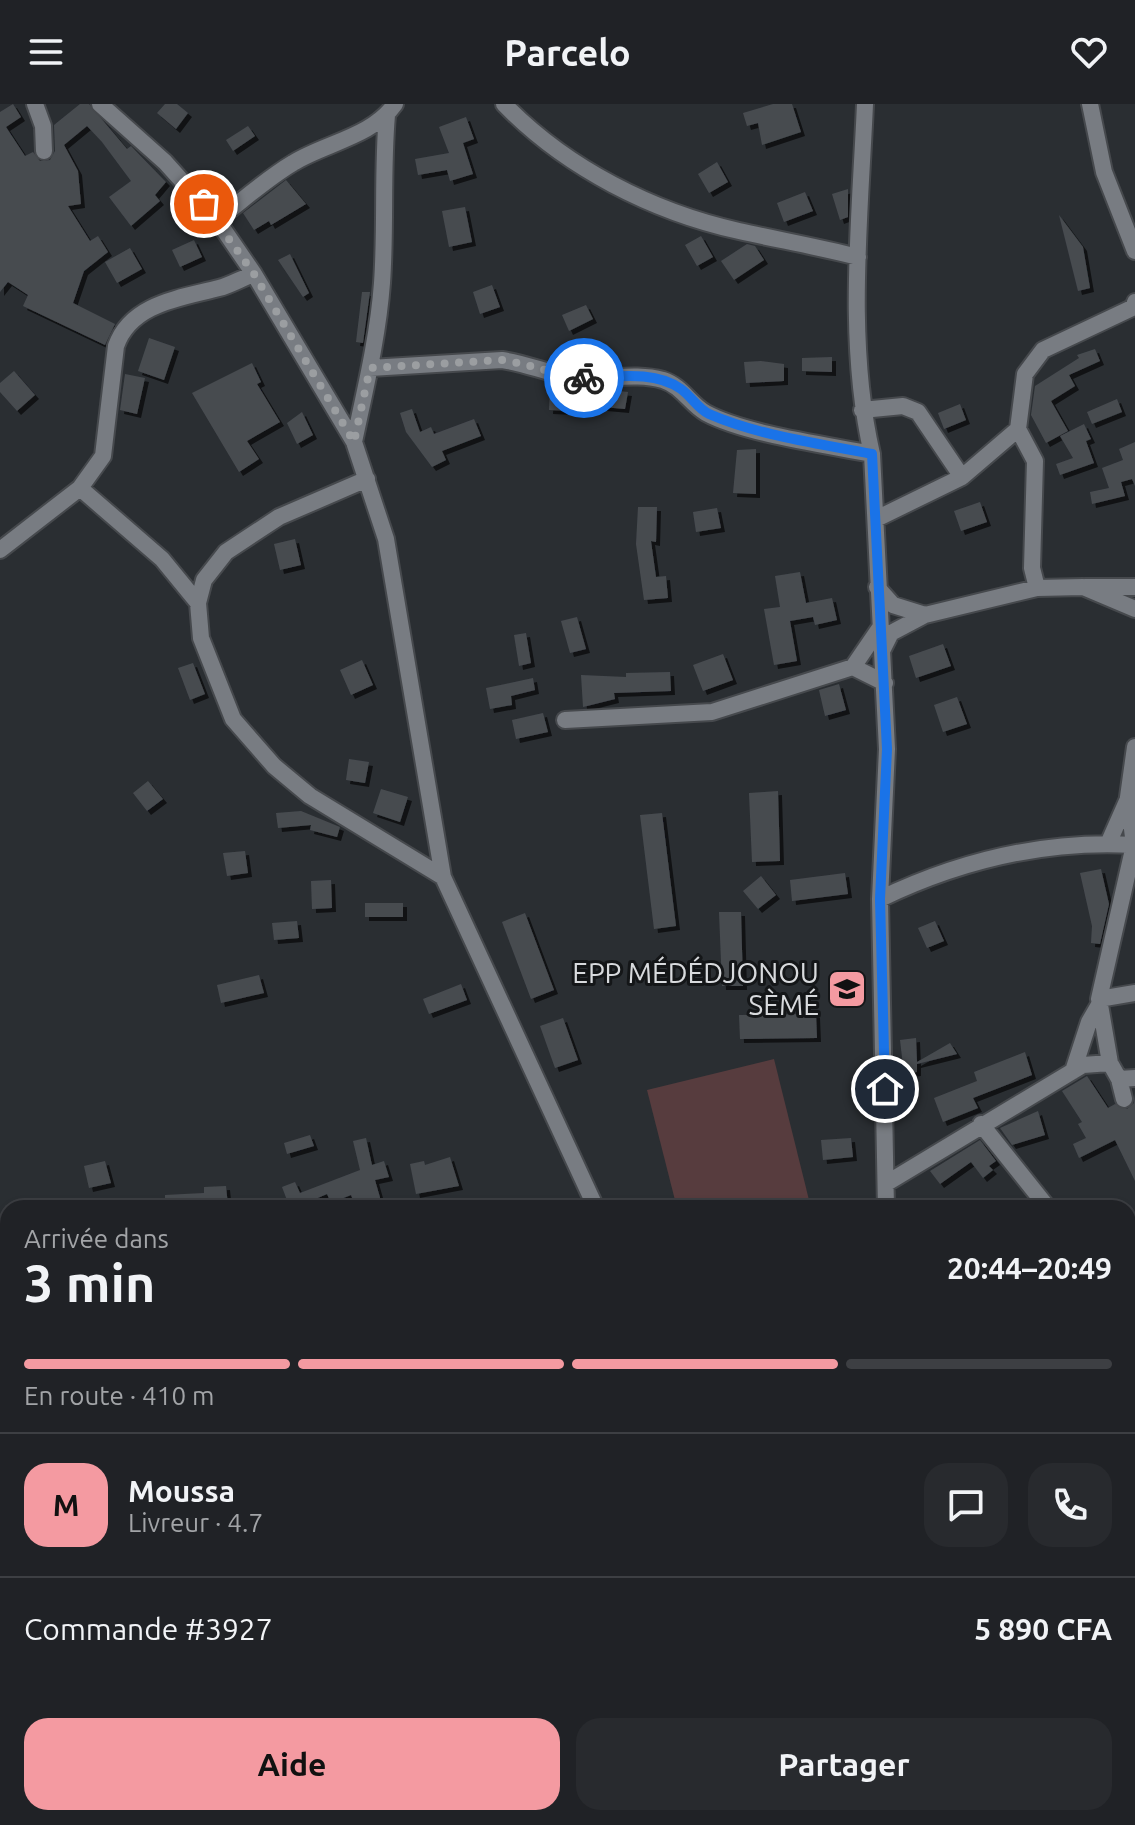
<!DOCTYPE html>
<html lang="fr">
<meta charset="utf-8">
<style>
:root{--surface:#202226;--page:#282a2e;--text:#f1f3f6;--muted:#a2a4a7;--line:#3d3f43;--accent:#f49aa1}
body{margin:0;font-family:Ubuntu,sans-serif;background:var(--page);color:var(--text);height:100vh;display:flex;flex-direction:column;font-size:30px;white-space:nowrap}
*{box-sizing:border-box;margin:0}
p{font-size:26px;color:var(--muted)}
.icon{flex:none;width:44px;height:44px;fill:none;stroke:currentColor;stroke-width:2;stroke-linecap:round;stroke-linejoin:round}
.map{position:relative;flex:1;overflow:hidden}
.drawer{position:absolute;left:0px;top:1096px;width:1136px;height:626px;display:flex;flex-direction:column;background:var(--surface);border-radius:24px 24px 0 0;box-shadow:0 2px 6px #0004,0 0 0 2px var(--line)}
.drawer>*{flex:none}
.pin{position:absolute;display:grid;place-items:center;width:68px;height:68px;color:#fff;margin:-34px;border:4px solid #fff;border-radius:50%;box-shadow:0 2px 8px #0007}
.courier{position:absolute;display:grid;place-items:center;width:80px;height:80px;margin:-40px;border:6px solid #1a73e8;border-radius:50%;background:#fff;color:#222;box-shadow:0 2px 10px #0007}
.summary em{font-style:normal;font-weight:600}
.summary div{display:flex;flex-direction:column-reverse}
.summary{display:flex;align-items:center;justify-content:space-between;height:136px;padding:0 24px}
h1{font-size:52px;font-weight:600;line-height:60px}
.bar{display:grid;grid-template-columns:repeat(4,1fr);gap:12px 8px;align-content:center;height:96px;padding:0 24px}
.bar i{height:10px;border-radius:6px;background:var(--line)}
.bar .selected{background:var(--accent)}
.bar p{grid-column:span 4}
.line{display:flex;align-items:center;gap:20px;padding:0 24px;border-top:2px solid var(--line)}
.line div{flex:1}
.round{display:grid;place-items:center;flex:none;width:84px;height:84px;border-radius:24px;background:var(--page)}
.action{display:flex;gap:16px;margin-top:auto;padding:16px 24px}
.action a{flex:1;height:92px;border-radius:24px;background:var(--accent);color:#111;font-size:32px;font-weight:600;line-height:92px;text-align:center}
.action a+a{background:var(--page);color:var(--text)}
header{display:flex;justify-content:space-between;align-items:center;height:104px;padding:0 24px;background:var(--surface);font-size:36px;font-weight:600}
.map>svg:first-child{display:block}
.green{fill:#573c3e}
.building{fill:#474b50;filter:url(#shadow)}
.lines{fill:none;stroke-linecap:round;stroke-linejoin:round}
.minor-casing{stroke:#46494d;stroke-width:20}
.minor{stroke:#787c82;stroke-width:16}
.done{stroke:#9b9ea1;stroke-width:8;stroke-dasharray:0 14.4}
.route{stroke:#1a73e8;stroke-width:10}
.labels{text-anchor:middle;stroke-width:6;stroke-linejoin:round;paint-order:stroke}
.poi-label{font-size:28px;fill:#d8dadd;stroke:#141618;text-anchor:end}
</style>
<header><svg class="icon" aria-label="menu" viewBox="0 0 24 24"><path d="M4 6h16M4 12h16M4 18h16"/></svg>Parcelo<svg class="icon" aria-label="heart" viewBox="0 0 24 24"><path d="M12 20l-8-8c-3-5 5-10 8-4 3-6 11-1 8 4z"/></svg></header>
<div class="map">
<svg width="1135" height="1721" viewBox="0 0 1135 1721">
<defs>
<filter id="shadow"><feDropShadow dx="4" dy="4" stdDeviation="0" flood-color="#0009"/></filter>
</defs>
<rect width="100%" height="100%" fill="#2a2e32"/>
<!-- green -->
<path class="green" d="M 774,955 L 811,1104 L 677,1104 L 647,986 Z"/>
<!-- building -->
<path class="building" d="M 13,0 L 21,13 L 6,23 L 25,52 L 33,48 L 40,57 L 50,56 L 55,47 L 54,21 L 80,0 L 89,0 L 127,45 L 131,42 L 166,78 L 155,91 L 160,97 L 131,122 L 109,93 L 131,77 L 102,38 L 87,22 L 64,41 L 78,67 L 81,100 L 68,102 L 90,137 L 98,132 L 108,148 L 84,167 L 73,199 L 115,220 L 105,241 L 23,202 L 28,191 L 8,178 L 0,188 L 0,8 Z
M 165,0 L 177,0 L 188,9 L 176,25 L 157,9 Z
M 773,0 L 792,0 L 801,28 L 762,41 L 758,19 L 747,22 L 743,9 Z
M 466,13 L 474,35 L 463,39 L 473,70 L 450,77 L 447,66 L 418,71 L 415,55 L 449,49 L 439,23 Z
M 248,22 L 255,32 L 233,47 L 226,36 Z
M 717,58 L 728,78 L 709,89 L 698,70 Z
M 286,76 L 306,100 L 271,121 L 269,117 L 254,126 L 243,109 Z
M 848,85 L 848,113 L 840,116 L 832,90 Z
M 805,88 L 813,107 L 784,118 L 777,99 Z
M 465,103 L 472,138 L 449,143 L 442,107 Z
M 1059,111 L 1083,143 L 1090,184 L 1078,187 Z
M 701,132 L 713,153 L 697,162 L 685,141 Z
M 194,136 L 202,153 L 180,163 L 172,146 Z
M 747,140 L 755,142 L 764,156 L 734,176 L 721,157 Z
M 130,144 L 142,165 L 117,179 L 105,158 Z
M 290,150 L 309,189 L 303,193 L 278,156 Z
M 492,181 L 500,203 L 480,210 L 473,188 Z
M 362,188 L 370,188 L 363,239 L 356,238 Z
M 586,201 L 593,215 L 569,227 L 562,211 Z
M 149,234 L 175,243 L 164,276 L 138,267 Z
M 1095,245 L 1100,257 L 1069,271 L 1075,282 L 1051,297 L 1068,327 L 1046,339 L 1031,311 L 1035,282 L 1079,254 L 1077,251 Z
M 832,253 L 832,268 L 802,267 L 802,254 Z
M 761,257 L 784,260 L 784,277 L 746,279 L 744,258 Z
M 252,259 L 261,278 L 257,280 L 280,318 L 247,337 L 259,355 L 239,368 L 192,289 Z
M 14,267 L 35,291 L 17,307 L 0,288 L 0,279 Z
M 125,270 L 145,274 L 137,310 L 120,306 Z
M 550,280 L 628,288 L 625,305 L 570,300 L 570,307 L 549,306 Z
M 1117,295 L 1122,308 L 1092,320 L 1087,308 Z
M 960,300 L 966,316 L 944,325 L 938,309 Z
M 412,305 L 420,328 L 431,323 L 434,330 L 474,315 L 481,332 L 442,347 L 446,356 L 432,363 L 406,328 L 400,309 Z
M 302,308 L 313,331 L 297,340 L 287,319 Z
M 1084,320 L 1091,335 L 1086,337 L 1094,359 L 1060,371 L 1056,360 L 1073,354 L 1060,332 Z
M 1135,338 L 1135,382 L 1132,375 L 1121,378 L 1125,392 L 1092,400 L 1090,388 L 1109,384 L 1102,364 L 1123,356 L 1119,345 Z
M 756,345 L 756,390 L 733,389 L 737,346 Z
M 980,398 L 987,418 L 961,427 L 954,407 Z
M 638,403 L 657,403 L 656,438 L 651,437 L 656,473 L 666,472 L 668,494 L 644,496 L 636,440 Z
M 717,404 L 721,424 L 696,428 L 693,408 Z
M 295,435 L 301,461 L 280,466 L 274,440 Z
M 800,468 L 806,499 L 832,494 L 837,516 L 815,521 L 813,513 L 790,517 L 797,557 L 774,561 L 764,505 L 780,503 L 775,472 Z
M 577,513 L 586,545 L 570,549 L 561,517 Z
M 526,529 L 531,559 L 519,562 L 514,531 Z
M 943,540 L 951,562 L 916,574 L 909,552 Z
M 723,550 L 733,576 L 703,587 L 693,561 Z
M 362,556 L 373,581 L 351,591 L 340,566 Z
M 193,559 L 205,590 L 190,596 L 178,564 Z
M 670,568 L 671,587 L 614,589 L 615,595 L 583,603 L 581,571 L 626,573 L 626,569 Z
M 533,574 L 535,586 L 511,592 L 512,601 L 490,605 L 486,584 Z
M 839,580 L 846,606 L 825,612 L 819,586 Z
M 957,593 L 967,620 L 943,628 L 934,601 Z
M 543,609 L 548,628 L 516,635 L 512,616 Z
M 349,655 L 369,658 L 365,679 L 346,676 Z
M 148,677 L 163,695 L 147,707 L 133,689 Z
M 381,685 L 408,693 L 400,718 L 373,709 Z
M 778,687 L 780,757 L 752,758 L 749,689 Z
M 301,707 L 340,723 L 337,733 L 310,726 L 311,721 L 278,724 L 276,709 Z
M 662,709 L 676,822 L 654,825 L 640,711 Z
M 245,747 L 248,769 L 227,772 L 223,749 Z
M 1101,765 L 1109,800 L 1100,840 L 1091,839 L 1092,822 L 1080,769 Z
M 845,769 L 848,790 L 792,797 L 790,776 Z
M 761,772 L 776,791 L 758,805 L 743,787 Z
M 331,776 L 332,804 L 312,805 L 311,777 Z
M 365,799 L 403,799 L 403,813 L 365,813 Z
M 719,808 L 741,808 L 743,882 L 722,882 Z
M 525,809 L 554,886 L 531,895 L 502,818 Z
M 297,817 L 299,834 L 274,836 L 272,819 Z
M 935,817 L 944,837 L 927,844 L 918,824 Z
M 259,871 L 264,889 L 221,899 L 217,881 Z
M 461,880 L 467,896 L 429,910 L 423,895 Z
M 816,910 L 817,934 L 740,935 L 739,911 Z
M 563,914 L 578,956 L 555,964 L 540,922 Z
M 916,934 L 917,958 L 950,939 L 957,950 L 917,960 L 917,968 L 904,970 L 900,936 Z
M 1025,948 L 1032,971 L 973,994 L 978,1004 L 943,1018 L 934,994 L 977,977 L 974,968 Z
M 1087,972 L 1108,1004 L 1115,1000 L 1127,1005 L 1134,999 L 1135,989 L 1135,1077 L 1115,1036 L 1079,1054 L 1073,1040 L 1086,1034 L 1078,1020 L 1082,1018 L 1062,987 Z
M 1038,1007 L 1045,1031 L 1012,1041 L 1000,1024 Z
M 310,1031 L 314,1042 L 287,1050 L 284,1039 Z
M 366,1034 L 372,1061 L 384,1057 L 389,1073 L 375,1076 L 383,1104 L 356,1104 L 351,1091 L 331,1099 L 327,1090 L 304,1100 L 306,1104 L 290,1104 L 282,1083 L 295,1078 L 300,1089 L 360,1066 L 353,1037 Z
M 851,1034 L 853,1053 L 823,1056 L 821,1036 Z
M 980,1036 L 996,1057 L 989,1062 L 993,1066 L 983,1074 L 971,1058 L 940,1080 L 930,1067 Z
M 450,1053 L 459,1082 L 416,1090 L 410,1060 L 424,1057 L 425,1061 Z
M 105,1057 L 111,1079 L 89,1084 L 84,1062 Z
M 226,1082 L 228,1102 L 165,1104 L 165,1091 L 204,1089 L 204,1083 Z"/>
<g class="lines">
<defs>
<path id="minor" d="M 35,0 L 43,22 L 44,47
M 100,0 L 165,58 L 217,116 L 254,170 L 354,338 L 386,435 L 443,773 L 596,1104
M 504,0 C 566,64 653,108 739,127 C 779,136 819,143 858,153
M 865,0 C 860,115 846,238 872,350 L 887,645 L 880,795 L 886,1104
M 1090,0 L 1104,68 L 1135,147
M 217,116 C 242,97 266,75 293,59 C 325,39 372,33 395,0
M 370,264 L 502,256 C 530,260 555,273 584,274 C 611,275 637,269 663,276 C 682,282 690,300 706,309 C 745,330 827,341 872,350
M 862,306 L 903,302 L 918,308 L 962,373
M 1018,325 L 1035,357 L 1032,464 L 1037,484
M 354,338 C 365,286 378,233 382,179 C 386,123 382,67 387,11
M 367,375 L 279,413 L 226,448 L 204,476 L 198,499 L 201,534 L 233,615 L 274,662 L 310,692 L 443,773
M 80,384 L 162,455 L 198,499
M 876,415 L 962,373 L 1018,325 L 1025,270 L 1043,246 L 1134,203 L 1135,198
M 0,446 L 80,384 L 103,352 L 116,242 C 131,199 181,194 219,184 C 231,181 242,174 254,170
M 877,483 L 893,501 L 925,511
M 1085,483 L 1135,483
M 883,545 L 891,529 L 925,511 L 1037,484 L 1083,483 L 1135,505
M 853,563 L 879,525
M 565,616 L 712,608 L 853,563 L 885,579
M 1108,740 L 1127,697
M 880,795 C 959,757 1046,736 1134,741
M 1099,895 L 1135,889
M 1073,967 L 1089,918 L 1100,899
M 1119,975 L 1135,974
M 1124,995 L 1119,975 L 1110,959 L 1099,895 L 1134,741 L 1128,693 L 1135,643
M 981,1020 L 1048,1104
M 887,1079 L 1083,961 L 1110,959
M 1128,1229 L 1135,1223
M 1128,1355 L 1135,1353
M 1128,1412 L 1135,1412
M 198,1714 L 202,1721
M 465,1714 L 493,1721
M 1043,1714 L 1049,1721
M 370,1721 L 382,1714
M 804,1721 L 812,1720
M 1006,1721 L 1021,1714"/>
</defs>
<!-- minor casing -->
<use href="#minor" class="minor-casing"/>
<!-- minor -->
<use href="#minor" class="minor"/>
</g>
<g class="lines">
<!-- done -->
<path class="done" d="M 204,100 L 254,170 L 354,338 L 370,264 L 502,256 C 530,260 555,271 584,274"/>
<!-- route -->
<path class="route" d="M 584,274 C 616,273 654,266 681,285 C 691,292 698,305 709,310 C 760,332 817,339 872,350 L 887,645 L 880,795 L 885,985"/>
</g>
<!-- icons -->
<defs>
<symbol id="school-square" viewBox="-11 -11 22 22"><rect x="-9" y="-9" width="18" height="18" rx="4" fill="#f49aa1" stroke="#141618"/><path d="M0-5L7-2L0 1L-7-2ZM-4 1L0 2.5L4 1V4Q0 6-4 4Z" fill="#111"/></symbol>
</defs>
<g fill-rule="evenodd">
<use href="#school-square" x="825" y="863" width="44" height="44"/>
</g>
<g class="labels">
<!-- poi labels -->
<g class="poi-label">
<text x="819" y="879">EPP MÉDÉDJONOU<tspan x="819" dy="32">SÈMÉ</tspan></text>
</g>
</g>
</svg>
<div class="pin" style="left:204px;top:100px;background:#ea580c"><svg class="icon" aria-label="bag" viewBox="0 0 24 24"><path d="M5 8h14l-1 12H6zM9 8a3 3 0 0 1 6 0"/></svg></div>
<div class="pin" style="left:885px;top:985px;background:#1f2937"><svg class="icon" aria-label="home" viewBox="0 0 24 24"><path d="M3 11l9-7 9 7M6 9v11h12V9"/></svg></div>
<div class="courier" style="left:584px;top:274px"><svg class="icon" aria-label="bike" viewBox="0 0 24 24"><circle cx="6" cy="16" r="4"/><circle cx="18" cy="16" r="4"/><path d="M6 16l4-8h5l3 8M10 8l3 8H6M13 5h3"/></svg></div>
<section class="drawer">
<div class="summary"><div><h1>3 min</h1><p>Arrivée dans</p></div><em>20:44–20:49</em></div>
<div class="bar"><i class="selected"></i><i class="selected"></i><i class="selected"></i><i></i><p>En route · 410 m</p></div>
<div class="line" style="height:144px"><b class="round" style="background:var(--accent);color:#111">M</b><div><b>Moussa</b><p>Livreur · 4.7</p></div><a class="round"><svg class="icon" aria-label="chat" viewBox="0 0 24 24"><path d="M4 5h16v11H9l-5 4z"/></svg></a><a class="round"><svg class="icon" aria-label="phone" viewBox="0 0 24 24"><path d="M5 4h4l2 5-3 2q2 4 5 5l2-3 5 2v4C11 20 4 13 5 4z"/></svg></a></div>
<div class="line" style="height:104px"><div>Commande #3927</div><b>5 890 CFA</b></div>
<div class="action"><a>Aide</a><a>Partager</a></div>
</section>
</div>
